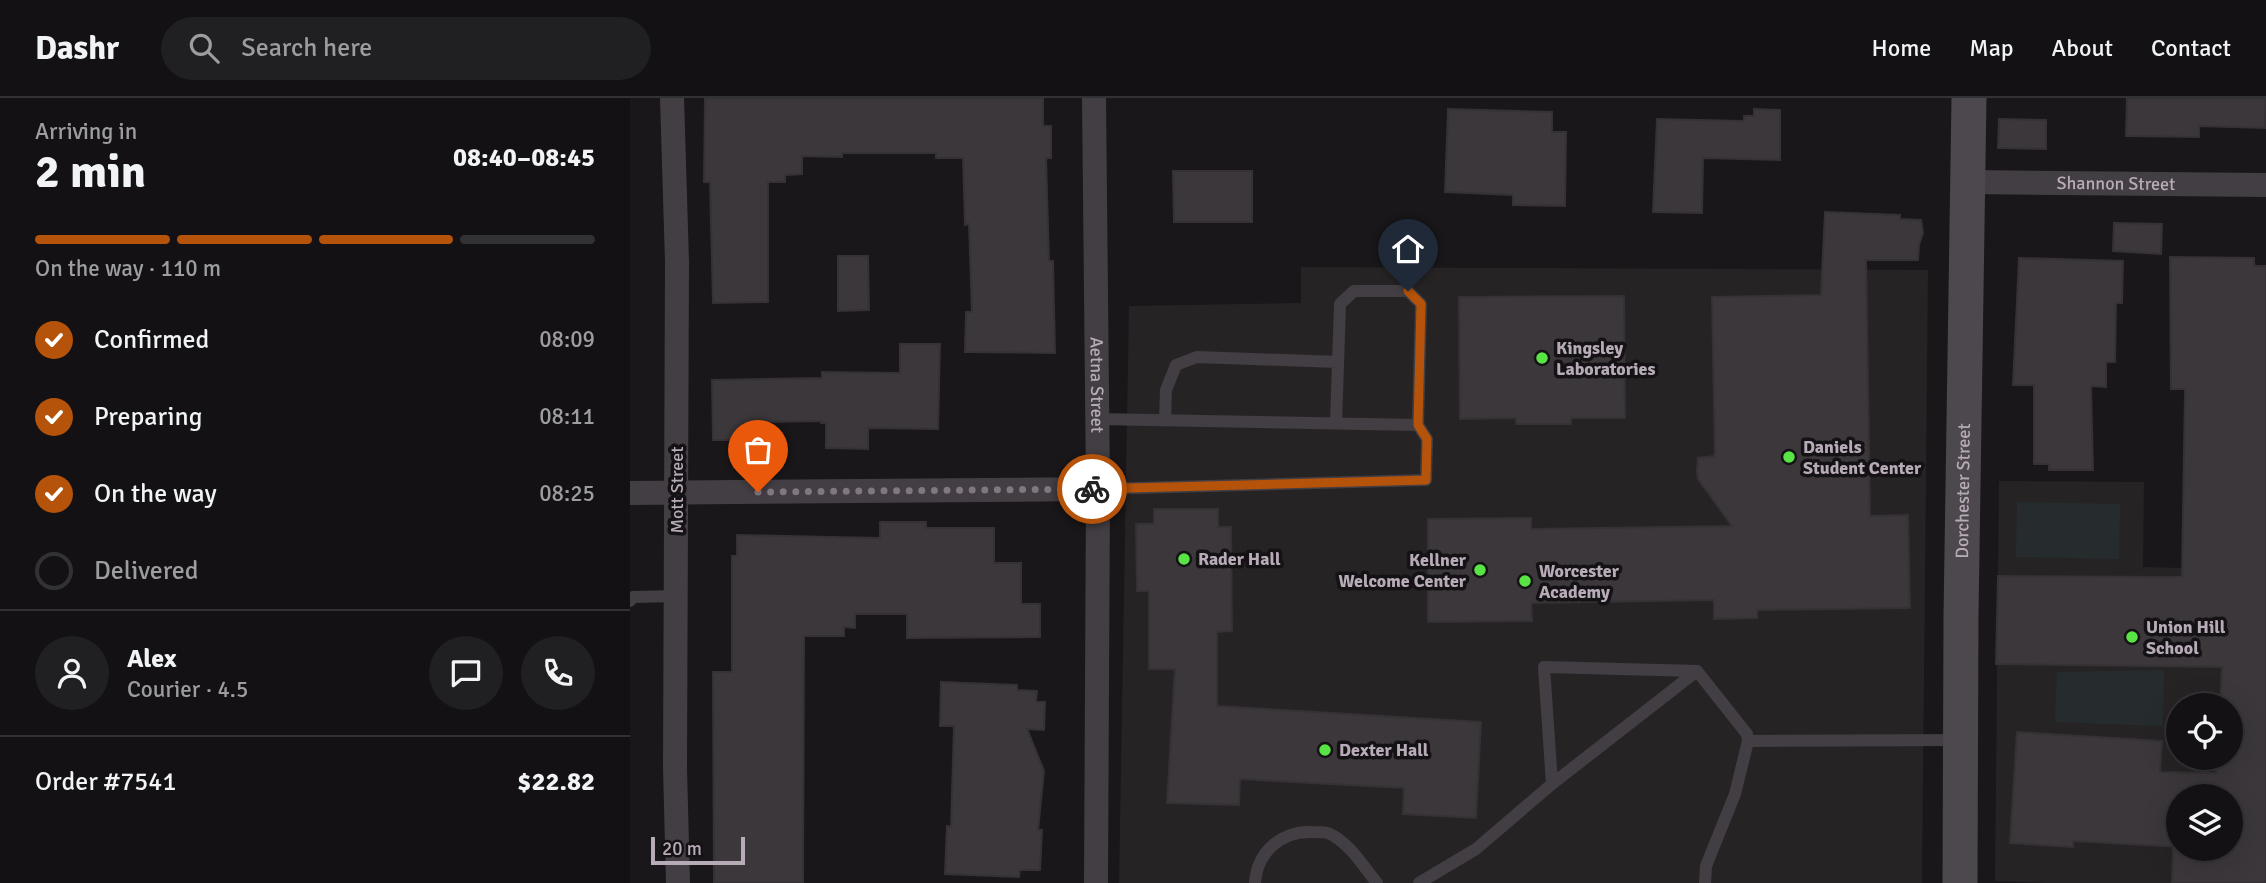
<!DOCTYPE html>
<meta charset="utf-8">
<style>
:root{--surface:#131113;--page:#201f21;--text:#f1f3f6;--muted:#9d9da0;--line:#323133;--accent:#b45309}
body{margin:0;font-family:Signika,sans-serif;background:var(--page);color:var(--text);height:100vh;display:flex;flex-direction:column;font-size:26px;white-space:nowrap}
*{box-sizing:border-box;margin:0}
p{font-size:23px;color:var(--muted)}
.icon{flex:none;width:38px;height:38px;fill:none;stroke:currentColor;stroke-width:2;stroke-linecap:round;stroke-linejoin:round}
.map{position:relative;flex:1;overflow:hidden}
.details{display:flex;flex-direction:column;background:var(--surface);width:630px}
.details>*{flex:none}
.controls{position:absolute;left:1536px;top:595px;display:grid;gap:14px}
.controls a{display:grid;place-items:center;width:77px;height:77px;border-radius:50%;background:var(--surface);box-shadow:0 7px 28px #0002,0 0 0 2px var(--line);font-size:35px}
.scale{position:absolute;left:21px;bottom:18px;width:94px;box-sizing:border-box;padding-left:7px;border:4px solid #b7abb8;border-top:0;font-size:19px;line-height:24px;white-space:nowrap;color:#b7abb8;-webkit-text-stroke:5px #141214;paint-order:stroke}
.pin{position:absolute;display:grid;place-items:center;width:60px;height:60px;color:#fff;margin:-72px -30px;border-radius:50% 50% 50% 0;rotate:-45deg;box-shadow:0 0 7px #0007}
.pin .icon{rotate:45deg}
.courier{position:absolute;display:grid;place-items:center;width:70px;height:70px;margin:-35px;border:5px solid #b45309;border-radius:50%;background:#fff;color:#222;box-shadow:0 2px 9px #0007}
.headline em{font-style:normal;font-weight:700}
.headline div{display:flex;flex-direction:column-reverse}
.headline{display:flex;align-items:center;justify-content:space-between;height:119px;padding:0 35px}
h1{font-size:46px;font-weight:700;line-height:52px}
.bar{display:grid;grid-template-columns:repeat(4,1fr);gap:10px 7px;align-content:center;height:84px;padding:0 35px}
.bar i{height:9px;border-radius:5px;background:var(--line)}
.bar .on{background:var(--accent)}
.bar p{grid-column:span 4}
.line{display:flex;align-items:center;gap:18px;padding:0 35px;border-top:2px solid var(--line)}
.line div{flex:1}
.round{display:grid;place-items:center;flex:none;width:74px;height:74px;border-radius:37px;background:var(--page)}
ol{padding:0 35px;list-style:none}
li{display:flex;align-items:center;gap:21px;height:77px}
li p{margin-inline-start:auto}
li .icon{padding:7px;border-radius:50%;background:var(--accent);color:#fff;stroke-width:4}
li:last-child{color:var(--muted)}
li i{width:38px;height:38px;border:4px solid var(--line);border-radius:50%}
header{display:flex;align-items:center;gap:42px;box-sizing:border-box;height:98px;padding:0 35px;background:var(--surface);border-bottom:2px solid var(--line)}
header strong{font-size:33px}
nav{display:flex;gap:38px;margin-inline-start:auto;font-size:24px}
.search{width:490px;height:63px;background:var(--page);display:flex;align-items:center;gap:18px;box-sizing:border-box;padding:0 24px;border-radius:38px;color:var(--muted);font-size:26px}
main{display:flex;flex:1;min-height:0}
.map>svg:first-child{display:block}
.built{fill:#262325;fill-rule:evenodd}
.green{fill:#262c2e}
.building{fill:#3b373a;stroke:#353134;stroke-width:2}
.lines{fill:none;stroke-linecap:round;stroke-linejoin:round}
.lane{stroke:#433e43;stroke-width:12}
.street{stroke:#433e43;stroke-width:24}
.secondary{stroke:#4d474e;stroke-width:35}
.done{stroke:#807780;stroke-width:7;stroke-dasharray:0 12.6}
.route{stroke:#b45309;stroke-width:9}
.poi-dot{fill:#59e445;stroke:#141214;stroke-width:2.5}
.labels{text-anchor:middle;stroke-width:7;stroke-linejoin:round;paint-order:stroke}
.street-label{font-size:18px;fill:#b7abb8;stroke:#141214}
.poi-label{font-size:18px;font-weight:bold;fill:#b7abb8;stroke:#141214;text-anchor:start}
</style>
<header>
<strong>Dashr</strong>
<div class="search"><svg class="icon" aria-label="search" viewBox="0 0 24 24"><circle cx="10" cy="10" r="6"/><path d="M15 15l6 6"/></svg>Search here</div>
<nav><a>Home</a><a>Map</a><a>About</a><a>Contact</a></nav>
</header>
<main>
<section class="details">
<div class="headline"><div><h1>2 min</h1><p>Arriving in</p></div><em>08:40–08:45</em></div>
<div class="bar"><i class="on"></i><i class="on"></i><i class="on"></i><i></i><p>On the way · 110 m</p></div>
<ol>
<li><svg class="icon" aria-label="check" viewBox="0 0 24 24"><path d="M5 12l5 5 9-10"/></svg>Confirmed<p>08:09</p></li>
<li><svg class="icon" aria-label="check" viewBox="0 0 24 24"><path d="M5 12l5 5 9-10"/></svg>Preparing<p>08:11</p></li>
<li><svg class="icon" aria-label="check" viewBox="0 0 24 24"><path d="M5 12l5 5 9-10"/></svg>On the way<p>08:25</p></li>
<li><i></i>Delivered</li>
</ol>
<div class="line" style="height:126px"><a class="round"><svg class="icon" aria-label="person" viewBox="0 0 24 24"><circle cx="12" cy="8" r="4"/><path d="M4 21q1-7 8-7t8 7"/></svg></a><div><b>Alex</b><p>Courier · 4.5</p></div><a class="round"><svg class="icon" aria-label="chat" viewBox="0 0 24 24"><path d="M4 5h16v11H9l-5 4z"/></svg></a><a class="round"><svg class="icon" aria-label="phone" viewBox="0 0 24 24"><path d="M5 4h4l2 5-3 2q2 4 5 5l2-3 5 2v4C11 20 4 13 5 4z"/></svg></a></div>
<div class="line" style="height:91px"><div>Order #7541</div><b>$22.82</b></div>
</section>
<div class="map">
<svg width="1636" height="785" viewBox="0 0 1636 785">
<rect width="100%" height="100%" fill="#191719"/>
<!-- built -->
<path class="built" d="M 671,169 L 1298,172 L 1292,785 L 489,785 L 499,208 L 671,205 Z
M 1369,383 L 1514,384 L 1513,469 L 1636,472 L 1636,785 L 1415,785 L 1365,783 ZM 1549,607 L 1601,607 L 1601,660 L 1549,660 ZM 1549,698 L 1601,698 L 1601,751 L 1549,751 Z"/>
<!-- green -->
<path class="green" d="M 1387,404 L 1490,406 L 1489,461 L 1386,459 Z
M 1534,572 L 1533,628 L 1425,624 L 1427,574 Z"/>
<!-- building -->
<path class="building" d="M 75,0 L 413,0 L 413,28 L 421,28 L 421,60 L 416,60 L 419,163 L 423,163 L 425,255 L 335,254 L 336,214 L 342,214 L 339,126 L 335,127 L 333,60 L 306,60 L 306,55 L 212,55 L 212,59 L 172,58 L 172,76 L 155,77 L 155,84 L 138,84 L 138,204 L 83,205 L 80,84 L 74,84 Z
M 1497,0 L 1636,0 L 1635,30 L 1569,28 L 1569,39 L 1496,38 Z
M 818,11 L 922,14 L 922,34 L 936,34 L 935,108 L 883,107 L 883,97 L 815,94 Z
M 1124,11 L 1150,12 L 1150,62 L 1073,60 L 1072,115 L 1023,114 L 1027,21 L 1114,23 L 1114,18 L 1124,18 Z
M 1369,21 L 1416,22 L 1416,51 L 1368,50 Z
M 543,73 L 622,73 L 622,124 L 544,124 Z
M 1195,114 L 1270,117 L 1270,121 L 1291,122 L 1293,135 L 1289,147 L 1288,162 L 1236,162 L 1240,418 L 1278,417 L 1280,510 L 1127,512 L 1127,520 L 1084,521 L 1084,502 L 901,505 L 902,523 L 798,524 L 798,421 L 901,420 L 901,431 L 1102,428 L 1068,381 L 1067,373 L 1068,360 L 1085,358 L 1082,199 L 1191,197 Z
M 1484,125 L 1532,126 L 1531,156 L 1483,153 Z
M 208,158 L 238,158 L 239,212 L 208,213 Z
M 1540,159 L 1624,160 L 1624,168 L 1636,168 L 1636,785 L 1542,785 L 1543,751 L 1601,751 L 1601,698 L 1549,698 L 1549,749 L 1443,743 L 1443,749 L 1380,745 L 1387,634 L 1532,643 L 1530,674 L 1586,675 L 1587,660 L 1601,660 L 1601,607 L 1590,607 L 1592,569 L 1366,566 L 1368,478 L 1552,479 L 1555,291 L 1541,291 Z
M 1389,160 L 1493,163 L 1492,205 L 1486,205 L 1485,264 L 1476,264 L 1476,289 L 1461,288 L 1463,372 L 1419,372 L 1419,366 L 1404,366 L 1404,287 L 1383,287 Z
M 994,198 L 995,320 L 941,320 L 941,326 L 886,326 L 886,320 L 830,321 L 829,199 Z
M 270,246 L 310,246 L 308,331 L 238,330 L 238,351 L 196,350 L 196,325 L 191,325 L 191,323 L 124,324 L 124,342 L 83,342 L 82,282 L 192,280 L 192,274 L 270,275 Z
M 524,411 L 588,411 L 588,429 L 601,429 L 602,533 L 587,534 L 587,608 L 851,624 L 846,720 L 773,716 L 774,690 L 610,681 L 609,707 L 537,705 L 545,571 L 519,571 L 519,493 L 507,493 L 506,426 L 524,426 Z
M 250,424 L 296,424 L 296,430 L 364,430 L 364,465 L 391,465 L 391,506 L 410,506 L 410,539 L 277,540 L 277,516 L 225,516 L 225,530 L 214,529 L 214,538 L 174,538 L 173,785 L 84,785 L 83,574 L 102,574 L 102,458 L 107,458 L 107,437 L 250,440 Z
M 311,584 L 387,587 L 387,592 L 407,593 L 406,604 L 415,604 L 414,632 L 397,631 L 414,673 L 408,732 L 412,732 L 410,772 L 390,772 L 389,779 L 315,776 L 317,728 L 321,729 L 324,628 L 310,628 Z"/>
<g class="lines">
<!-- lane -->
<path class="lane" d="M 467,321 L 788,327 L 797,341 L 796,382 L 468,391
M 535,322 L 536,292 L 546,267 L 567,259 L 708,264
M 706,325 L 710,206 L 724,193 L 778,193 L 791,206 L 788,327
M 0,503 L 3,499 L 46,498
M 1118,643 L 1328,642
M 922,686 L 914,569 L 1067,573
M 625,785 C 627,754 651,733 682,734 C 687,734 694,734 698,735 C 719,744 733,768 747,785
M 789,785 L 846,751 L 922,686 L 1067,573 L 1117,636 L 1118,643 L 1105,696 L 1076,768 L 1075,785"/>
<!-- street -->
<g class="street">
<path d="M 42,0 L 47,164 L 45,670 L 48,785"/>
<path id="s1" d="M 464,0 L 468,391 L 466,785"/>
<path id="s2" d="M 1337,84 L 1636,87"/>
<path d="M 0,395 L 468,391"/>
</g>
<!-- secondary -->
<path class="secondary" id="s3" d="M 1330,785 L 1331,518 L 1339,0"/>
</g>
<g class="lines">
<!-- done -->
<path class="done" d="M 128,394 L 462,391"/>
<!-- route -->
<path class="route" d="M 462,391 L 796,382 L 797,341 L 788,327 L 791,206 L 778,193"/>
</g>
<!-- markers -->
<g class="poi-dot">
<circle cx="912" cy="260" r="7"/>
<circle cx="1159" cy="359" r="7"/>
<circle cx="554" cy="461" r="7"/>
<circle cx="850" cy="472" r="7"/>
<circle cx="895" cy="483" r="7"/>
<circle cx="1502" cy="539" r="7"/>
<circle cx="695" cy="652" r="7"/>
</g>
<g class="labels">
<!-- street labels -->
<g class="street-label">
<text dy="6" stroke="none"><textPath href="#s2" startOffset="149">Shannon Street</textPath></text>
<text dy="6" stroke="none"><textPath href="#s1" startOffset="287">Aetna Street</textPath></text>
<text transform="translate(47 392) rotate(-90)" y="6">Mott Street</text>
<text dy="6" stroke="none"><textPath href="#s3" startOffset="392">Dorchester Street</textPath></text>
</g>
<!-- poi labels -->
<g class="poi-label">
<text x="926" y="256">Kingsley<tspan x="926" dy="21">Laboratories</tspan></text>
<text x="1173" y="355">Daniels<tspan x="1173" dy="21">Student Center</tspan></text>
<text x="568" y="467">Rader Hall</text>
<text x="836" y="468" text-anchor="end">Kellner<tspan x="836" dy="21">Welcome Center</tspan></text>
<text x="909" y="479">Worcester<tspan x="909" dy="21">Academy</tspan></text>
<text x="1516" y="535">Union Hill<tspan x="1516" dy="21">School</tspan></text>
<text x="709" y="658">Dexter Hall</text>
</g>
</g>
</svg>
<div class="controls">
<a><svg class="icon" aria-label="locate" viewBox="0 0 24 24"><circle cx="12" cy="12" r="6"/><path d="M12 2v4M12 18v4M2 12h4M18 12h4"/></svg></a>
<a><svg class="icon" aria-label="layers" viewBox="0 0 24 24"><path d="M12 4l9 5-9 5-9-5zM3 14l9 5 9-5"/></svg></a>
</div>
<div class="scale">20 m</div>
<div class="pin" style="left:128px;top:394px;background:#ea580c"><svg class="icon" aria-label="bag" viewBox="0 0 24 24"><path d="M5 8h14l-1 12H6zM9 8a3 3 0 0 1 6 0"/></svg></div>
<div class="pin" style="left:778px;top:193px;background:#1f2937"><svg class="icon" aria-label="home" viewBox="0 0 24 24"><path d="M3 11l9-7 9 7M6 9v11h12V9"/></svg></div>
<div class="courier" style="left:462px;top:391px"><svg class="icon" aria-label="bike" viewBox="0 0 24 24"><circle cx="6" cy="16" r="4"/><circle cx="18" cy="16" r="4"/><path d="M6 16l4-8h5l3 8M10 8l3 8H6M13 5h3"/></svg></div>
</div>
</main>
